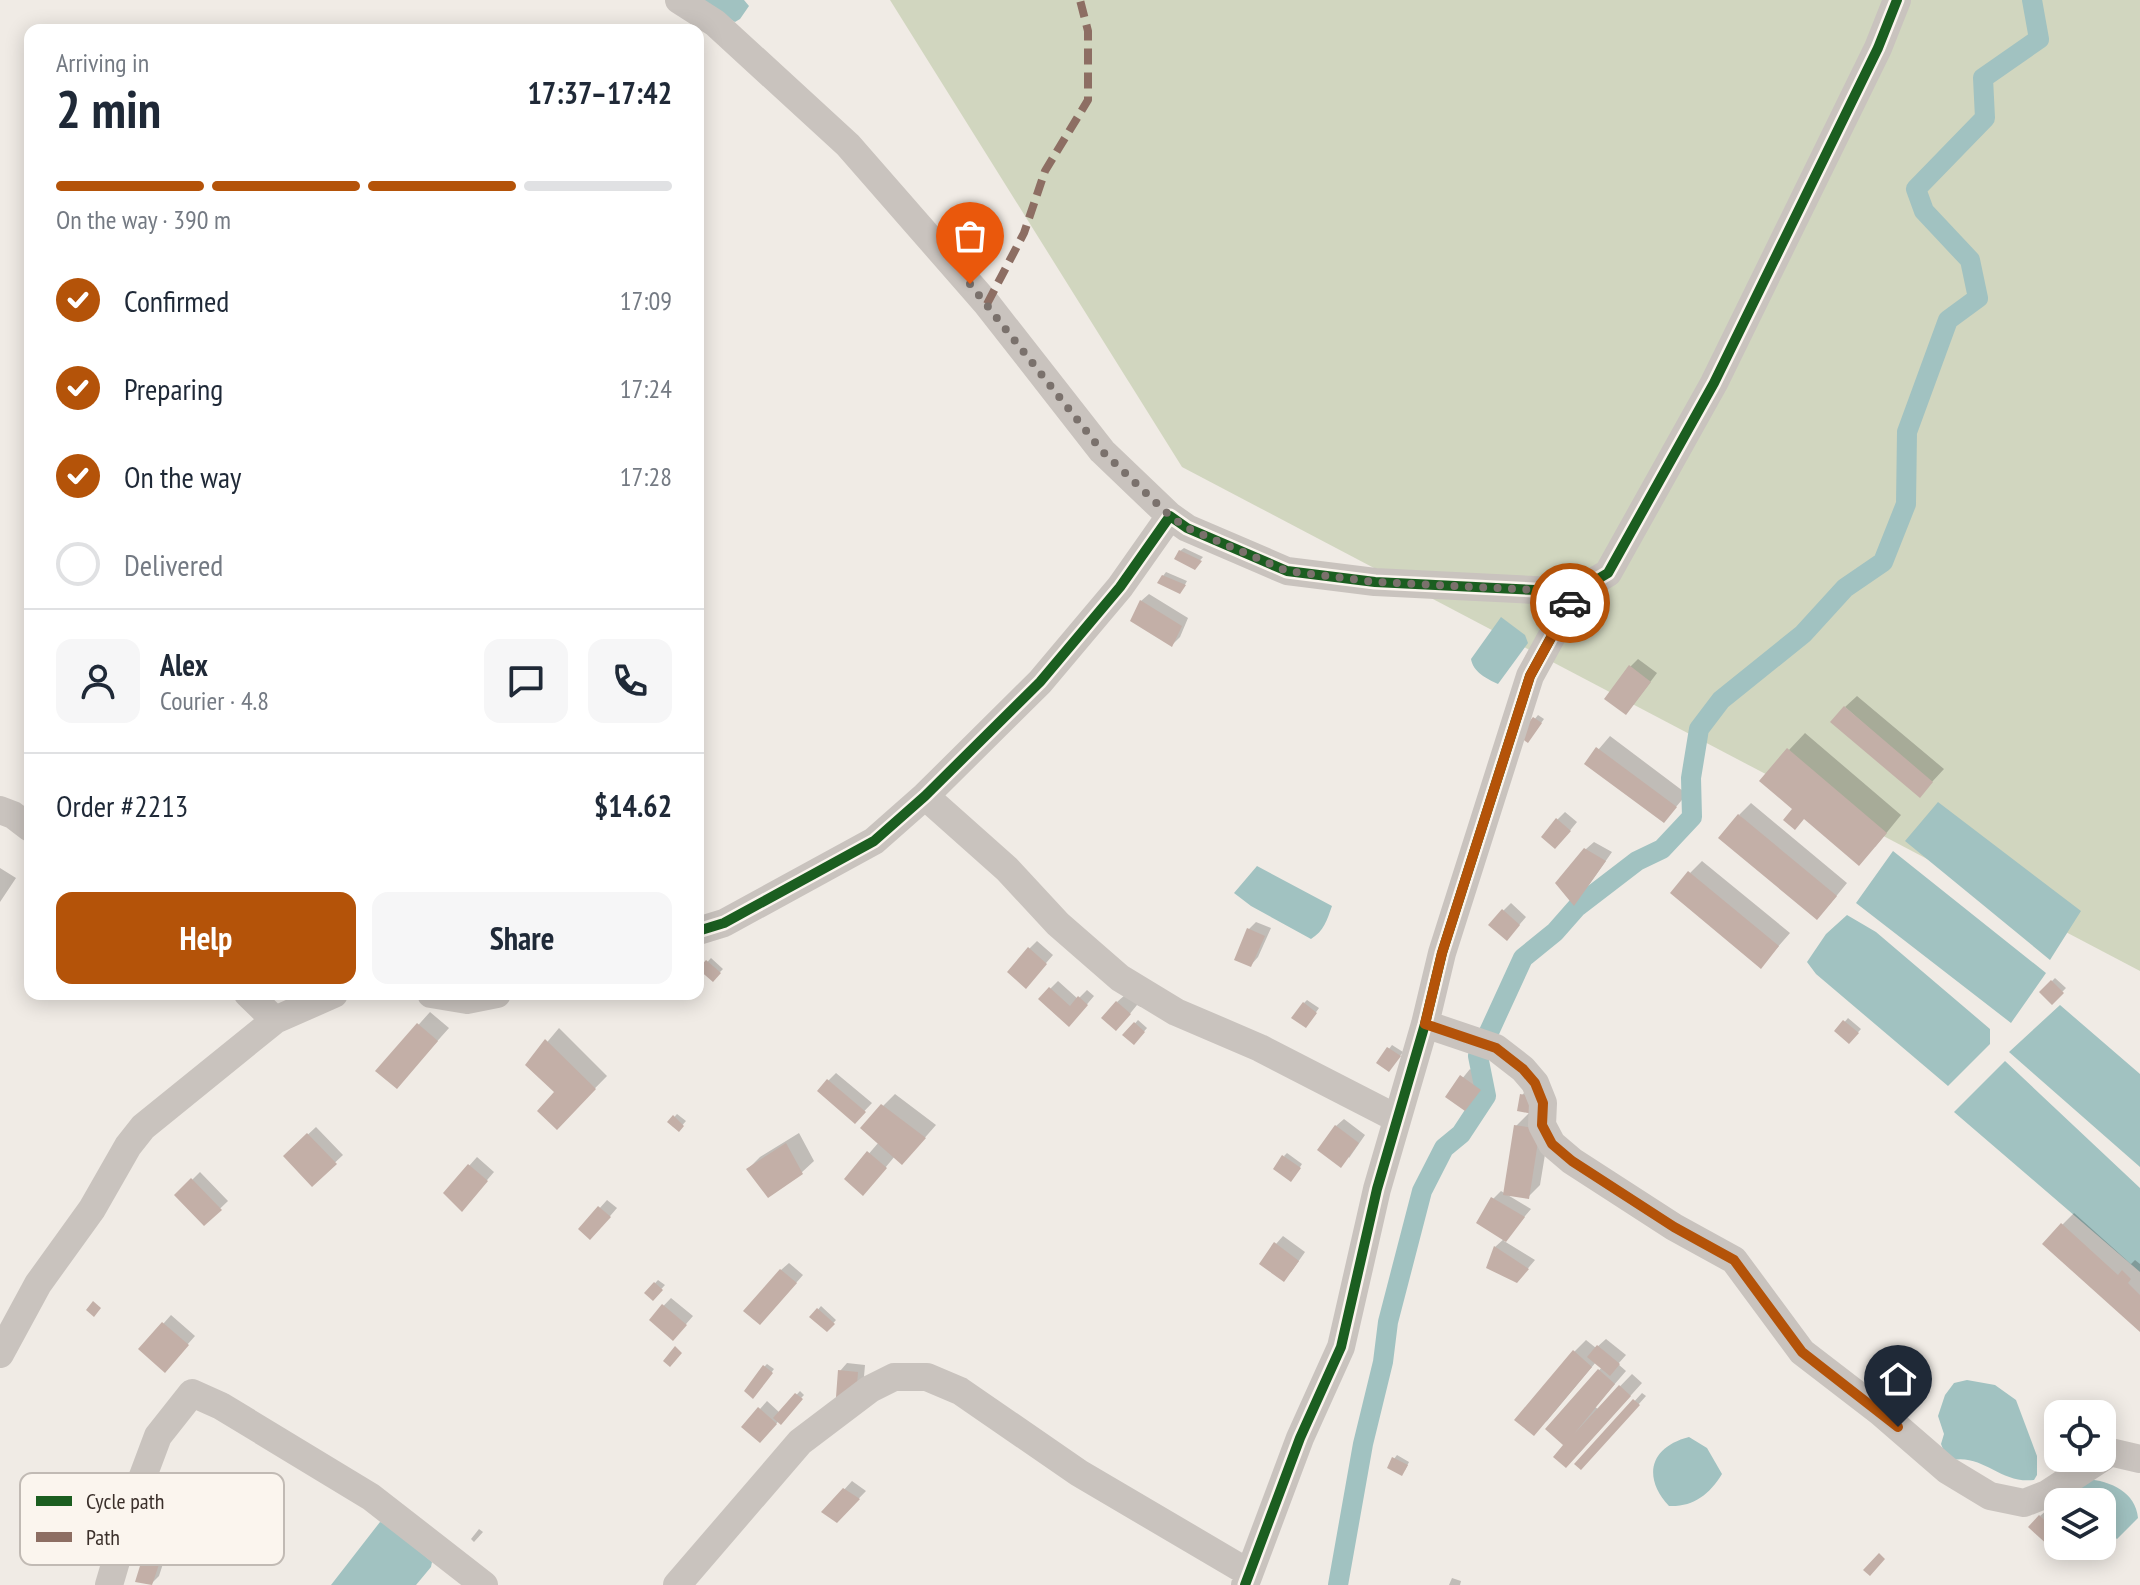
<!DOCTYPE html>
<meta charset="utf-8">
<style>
:root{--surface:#fff;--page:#f6f6f7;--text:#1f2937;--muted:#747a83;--line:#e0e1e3;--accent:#b45309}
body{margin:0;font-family:"PT Sans Narrow",sans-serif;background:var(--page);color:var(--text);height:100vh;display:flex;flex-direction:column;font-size:30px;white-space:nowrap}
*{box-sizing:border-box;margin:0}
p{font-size:26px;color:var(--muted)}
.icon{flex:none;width:44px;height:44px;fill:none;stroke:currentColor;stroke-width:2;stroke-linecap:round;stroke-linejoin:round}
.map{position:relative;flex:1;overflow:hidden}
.sheet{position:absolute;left:24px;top:24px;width:680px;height:976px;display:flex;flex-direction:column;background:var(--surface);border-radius:16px;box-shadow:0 4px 20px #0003}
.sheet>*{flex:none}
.tools{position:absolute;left:2044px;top:1400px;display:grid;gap:16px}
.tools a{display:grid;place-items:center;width:72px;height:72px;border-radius:16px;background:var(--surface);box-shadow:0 4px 20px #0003;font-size:40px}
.pin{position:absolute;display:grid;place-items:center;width:68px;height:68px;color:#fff;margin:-82px -34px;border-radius:50% 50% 50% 0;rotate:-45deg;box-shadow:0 0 8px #0007}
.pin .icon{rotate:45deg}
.courier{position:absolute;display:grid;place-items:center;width:80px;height:80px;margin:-40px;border:6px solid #b45309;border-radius:50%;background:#fff;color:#222;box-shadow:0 2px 10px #0007}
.head em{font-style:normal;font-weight:800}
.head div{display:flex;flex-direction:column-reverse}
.head{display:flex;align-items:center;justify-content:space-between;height:136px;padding:0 32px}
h1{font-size:52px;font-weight:800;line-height:60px}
.bar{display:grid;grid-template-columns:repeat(4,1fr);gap:12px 8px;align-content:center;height:96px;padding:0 32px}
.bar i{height:10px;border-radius:6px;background:var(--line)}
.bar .on{background:var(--accent)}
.bar p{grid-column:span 4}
.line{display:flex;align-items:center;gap:20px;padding:0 32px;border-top:2px solid var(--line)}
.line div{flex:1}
.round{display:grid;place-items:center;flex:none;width:84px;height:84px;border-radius:16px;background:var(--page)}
ol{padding:0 32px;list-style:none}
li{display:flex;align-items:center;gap:24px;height:88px}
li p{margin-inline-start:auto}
li .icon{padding:8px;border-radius:50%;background:var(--accent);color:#fff;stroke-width:4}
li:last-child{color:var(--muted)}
li i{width:44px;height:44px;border:4px solid var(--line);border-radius:50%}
.action{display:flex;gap:16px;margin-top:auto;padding:16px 32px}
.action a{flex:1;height:92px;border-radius:16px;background:var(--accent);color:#fff;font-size:32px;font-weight:800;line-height:92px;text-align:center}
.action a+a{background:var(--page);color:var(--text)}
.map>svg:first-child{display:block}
.green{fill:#d1d6bf}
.water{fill:#a1c2c1}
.shadow{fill:#0003}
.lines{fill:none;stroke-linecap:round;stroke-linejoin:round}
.canal{stroke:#a1c2c1;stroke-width:20}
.building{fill:#c3afa7}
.minor{stroke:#c9c3be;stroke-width:28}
.quiet{stroke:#8d6e63;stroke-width:8;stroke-dasharray:16 8;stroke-linecap:butt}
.cycleway-casing{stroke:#fbf5ee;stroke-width:15}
.cycleway{stroke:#1b5e20;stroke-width:10}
.done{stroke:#7a716c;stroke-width:8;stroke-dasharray:0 14.4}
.route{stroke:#b45309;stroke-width:10}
.key{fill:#fbf5ee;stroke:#c1bab4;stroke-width:2}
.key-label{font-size:22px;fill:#3b302b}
</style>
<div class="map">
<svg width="2140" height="1585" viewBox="0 0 2140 1585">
<rect width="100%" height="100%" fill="#f0ebe5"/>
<!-- green -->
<path class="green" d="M 890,0 L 2140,0 L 2140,971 L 1182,467 Z"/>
<!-- water -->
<path class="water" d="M 696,0 L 744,0 L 749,6 L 740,19 L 735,22 Z
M 1501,617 L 1525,635 L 1528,643 L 1498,684 C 1487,679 1473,672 1471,659 Z
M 1938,802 L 2081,911 L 2050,960 L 1905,841 Z
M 1893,851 L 2046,973 L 2011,1023 L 1856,903 Z
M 1257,866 L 1332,906 C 1327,920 1324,931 1311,939 L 1251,906 L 1234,893 Z
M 1847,915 L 1876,932 L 1990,1029 L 1990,1044 L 1948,1086 L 1816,974 L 1807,962 L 1826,934 Z
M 2060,1005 L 2140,1074 L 2140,1167 L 2009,1052 Z
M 2005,1061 L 2140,1188 L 2140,1272 L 1954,1112 Z
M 1967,1380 L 1995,1385 L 2016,1400 L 2037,1456 L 2037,1475 L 2034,1480 C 2000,1484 1984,1454 1952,1460 L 1945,1454 L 1941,1444 L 1944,1434 L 1938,1416 L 1945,1395 L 1954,1383 Z
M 1689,1437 L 1707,1448 L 1722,1474 C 1709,1495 1693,1507 1669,1506 C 1642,1477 1650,1447 1689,1437 Z
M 2087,1479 C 2110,1481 2136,1492 2138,1518 L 2117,1539 L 2102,1527 L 2102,1502 L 2058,1502 L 2058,1520 L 2043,1507 Z
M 380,1522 L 387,1524 L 432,1562 L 431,1567 L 416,1585 L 331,1585 Z"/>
<!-- shadow -->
<path class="shadow" d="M 1184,548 L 1203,557 L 1194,567 L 1180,551 Z
M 1166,572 L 1187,581 L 1183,588 L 1163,576 Z
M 1149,594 L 1188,618 L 1180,637 L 1172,645 L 1141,601 Z
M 1638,659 L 1657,673 L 1633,705 L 1630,667 Z
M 1857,696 L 1944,769 L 1931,783 L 1845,707 Z
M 1538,715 L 1544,719 L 1531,737 L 1521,736 Z
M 1805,733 L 1901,815 L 1875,847 L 1795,809 L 1789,750 Z
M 1610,736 L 1687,794 L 1664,821 L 1587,763 Z
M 1751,803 L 1847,883 L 1829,905 L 1739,815 Z
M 1565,812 L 1577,822 L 1563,839 L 1557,820 Z
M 1594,842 L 1612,852 L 1581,896 L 1586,849 Z
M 1702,861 L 1790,933 L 1761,966 L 1690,873 Z
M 0,868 L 16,878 L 0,902 Z
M 1511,903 L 1526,917 L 1514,931 L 1503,911 Z
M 1256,922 L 1271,928 L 1258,957 L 1251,965 L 1249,929 Z
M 1037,941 L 1053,955 L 1033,978 L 1029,949 Z
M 711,958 L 723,969 L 713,979 L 701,969 Z
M 2055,978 L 2066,988 L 2052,1002 L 2041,992 Z
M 1058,981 L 1078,999 L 1087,990 L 1094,996 L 1077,1016 L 1050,989 Z
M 1125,995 L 1144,1004 L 1141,1007 L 1137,1005 L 1124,1021 L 1117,1002 Z
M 1307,1000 L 1319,1008 L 1309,1022 L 1304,1003 Z
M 430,1012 L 449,1028 L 408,1074 L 378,1070 Z
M 1848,1018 L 1861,1029 L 1849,1042 L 1837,1031 Z
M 1138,1020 L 1147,1028 L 1134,1043 L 1125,1035 Z
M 559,1028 L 607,1076 L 557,1127 L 557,1092 L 528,1065 Z
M 1392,1045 L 1403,1052 L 1392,1067 L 1379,1062 Z
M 1470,1069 L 1487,1081 L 1472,1101 L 1448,1096 Z
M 836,1073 L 872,1103 L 855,1121 L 828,1081 Z
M 1525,1092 L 1551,1118 L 1540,1185 L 1528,1197 L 1516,1126 L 1530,1112 L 1522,1095 Z
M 895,1094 L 936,1125 L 914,1150 L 895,1156 L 870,1186 L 847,1179 L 879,1142 L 883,1106 Z
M 677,1114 L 686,1121 L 679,1129 L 670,1122 Z
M 1344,1119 L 1365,1135 L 1349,1158 L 1336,1126 Z
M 316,1127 L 343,1155 L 312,1184 L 285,1156 Z
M 799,1133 L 814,1161 L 801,1173 L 748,1169 L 760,1157 Z
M 1287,1153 L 1302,1164 L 1294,1176 L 1284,1156 Z
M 477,1157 L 494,1172 L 469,1201 L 445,1193 Z
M 200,1172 L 228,1201 L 204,1224 L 177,1195 Z
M 1501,1191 L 1531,1209 L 1504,1241 L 1535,1260 L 1524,1273 L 1495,1247 L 1505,1238 L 1493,1199 Z
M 607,1200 L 617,1208 L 598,1230 L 581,1229 Z
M 2074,1213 L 2131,1264 L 2135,1260 L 2140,1264 L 2140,1329 L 2062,1225 Z
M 1283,1236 L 1305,1252 L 1291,1272 L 1276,1244 Z
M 789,1263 L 803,1275 L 768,1315 L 781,1270 Z
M 658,1280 L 665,1285 L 653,1298 L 646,1293 Z
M 671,1298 L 693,1316 L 680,1331 L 651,1319 Z
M 821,1306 L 836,1320 L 827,1330 L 812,1317 Z
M 171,1315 L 195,1336 L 172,1362 L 141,1349 Z
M 1606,1339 L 1626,1355 L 1618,1364 L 1626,1371 L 1595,1407 L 1598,1409 L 1632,1374 L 1642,1383 L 1578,1454 L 1548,1429 L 1602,1367 L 1596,1362 L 1546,1422 L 1574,1352 L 1586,1340 L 1596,1348 Z
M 847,1363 L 865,1365 L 863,1388 L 840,1371 Z
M 767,1364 L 774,1369 L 756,1393 L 764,1367 Z
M 800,1391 L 804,1395 L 767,1433 L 760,1409 L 767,1401 L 780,1413 Z
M 1642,1393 L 1646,1396 L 1589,1460 L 1577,1464 Z
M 1397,1455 L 1409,1462 L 1405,1470 L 1394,1459 Z
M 852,1481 L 866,1491 L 837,1521 L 824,1512 Z
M 2048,1509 L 2058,1518 L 2058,1536 L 2040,1516 Z
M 479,1529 L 483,1532 L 474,1542 L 471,1539 Z
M 158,1533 L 172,1536 L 159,1576 L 151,1584 L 150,1541 Z
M 1452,1578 L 1461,1581 L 1460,1585 L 1449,1585 Z"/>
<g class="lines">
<!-- canal -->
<path class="canal" d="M 1338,1585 L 1363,1444 L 1383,1362 L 1388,1322 L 1422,1191 L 1444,1148 L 1461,1134 L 1486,1096 L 1478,1056 L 1523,958 L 1555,932 L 1577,907 L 1637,861 L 1662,849 L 1692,817 L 1691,778 L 1699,729 L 1721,700 L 1803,634 L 1845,588 L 1883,562 L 1906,504 L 1907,432 L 1948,320 L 1978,298 L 1970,260 L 1924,211 L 1916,189 L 1985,118 L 1983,78 L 2039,39 L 2032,0"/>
</g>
<!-- building -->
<path class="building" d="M 1179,550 L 1202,561 L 1195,570 L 1174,559 Z
M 1162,575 L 1186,585 L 1180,594 L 1157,583 Z
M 1140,600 L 1182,626 L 1172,647 L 1130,621 Z
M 1629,665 L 1651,682 L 1626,715 L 1604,699 Z
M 1844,706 L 1933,782 L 1920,798 L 1830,722 Z
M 1533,717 L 1542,723 L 1528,743 L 1518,736 Z
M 1596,747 L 1677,807 L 1664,823 L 1584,764 Z
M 1787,748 L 1887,833 L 1859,866 L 1804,819 L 1795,830 L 1783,820 L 1792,809 L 1759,781 Z
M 1738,814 L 1837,896 L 1817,920 L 1718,838 Z
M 1556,818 L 1571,831 L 1555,849 L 1541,837 Z
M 1584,848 L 1606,861 L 1574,906 L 1555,883 Z
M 1688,871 L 1779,946 L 1761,969 L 1670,893 Z
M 1502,909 L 1520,925 L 1507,941 L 1488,925 Z
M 1247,928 L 1265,936 L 1251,967 L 1234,960 Z
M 1028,947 L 1047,964 L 1026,989 L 1007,972 Z
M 706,960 L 721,973 L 713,982 L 698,969 Z
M 2051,980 L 2064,993 L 2052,1005 L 2039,992 Z
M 1049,987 L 1070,1006 L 1078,996 L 1088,1005 L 1069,1027 L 1038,999 Z
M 1116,1001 L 1131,1014 L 1116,1031 L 1101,1018 Z
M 1303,1002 L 1317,1013 L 1306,1028 L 1291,1018 Z
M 1843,1020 L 1859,1033 L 1849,1044 L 1834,1031 Z
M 1134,1022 L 1145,1032 L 1134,1045 L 1122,1035 Z
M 417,1023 L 438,1041 L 397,1089 L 375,1071 Z
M 545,1039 L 596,1089 L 557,1130 L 537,1111 L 554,1092 L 525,1065 Z
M 1387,1047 L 1401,1056 L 1389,1072 L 1376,1063 Z
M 1460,1075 L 1481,1090 L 1465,1111 L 1445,1097 Z
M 827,1079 L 866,1112 L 855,1124 L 817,1091 Z
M 1520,1094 L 1536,1097 L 1533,1114 L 1517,1111 Z
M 881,1104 L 926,1138 L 902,1165 L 860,1128 Z
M 673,1115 L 684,1126 L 679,1132 L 667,1122 Z
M 1335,1125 L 1359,1143 L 1341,1168 L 1317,1150 Z
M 1514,1125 L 1540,1129 L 1529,1199 L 1503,1195 Z
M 307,1133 L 337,1164 L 312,1187 L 283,1156 Z
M 786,1143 L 803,1174 L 768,1198 L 746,1169 Z
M 867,1151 L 887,1168 L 863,1196 L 844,1179 Z
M 1282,1155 L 1301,1168 L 1291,1182 L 1273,1169 Z
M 468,1164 L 488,1181 L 462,1212 L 443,1193 Z
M 191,1178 L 222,1210 L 204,1226 L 174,1195 Z
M 1491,1197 L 1525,1217 L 1506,1242 L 1476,1223 Z
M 598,1206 L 611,1217 L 590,1240 L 578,1229 Z
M 2061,1223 L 2118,1275 L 2122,1270 L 2131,1279 L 2128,1283 L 2140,1295 L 2140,1332 L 2042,1244 Z
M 1274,1242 L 1299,1261 L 1284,1282 L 1259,1264 Z
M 1494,1246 L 1529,1269 L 1517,1283 L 1486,1268 Z
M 780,1269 L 797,1283 L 760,1325 L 743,1311 Z
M 654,1282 L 663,1290 L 653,1301 L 644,1293 Z
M 93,1301 L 101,1308 L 94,1317 L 86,1310 Z
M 662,1304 L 687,1325 L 673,1341 L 649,1320 Z
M 817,1308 L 835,1324 L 827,1332 L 809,1317 Z
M 162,1322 L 189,1345 L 165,1373 L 138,1349 Z
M 1597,1345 L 1620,1364 L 1610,1376 L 1587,1357 Z
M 675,1346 L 682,1353 L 670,1367 L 663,1361 Z
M 1573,1350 L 1592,1367 L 1534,1436 L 1514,1420 Z
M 763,1365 L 773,1373 L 753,1399 L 744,1391 Z
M 1598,1369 L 1615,1384 L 1574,1434 L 1619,1385 L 1631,1396 L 1566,1468 L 1553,1457 L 1563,1445 L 1545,1429 Z
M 838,1370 L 858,1372 L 856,1398 L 836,1397 Z
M 795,1393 L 803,1399 L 781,1425 L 773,1418 Z
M 1633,1399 L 1640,1405 L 1581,1470 L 1574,1464 Z
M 758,1407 L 777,1424 L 760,1443 L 741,1427 Z
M 1392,1457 L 1408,1465 L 1402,1476 L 1387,1468 Z
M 843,1488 L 860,1499 L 837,1523 L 821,1512 Z
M 2039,1515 L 2058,1532 L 2058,1538 L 2050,1547 L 2028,1527 Z
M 148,1540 L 166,1544 L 152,1585 L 135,1582 Z
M 1879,1553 L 1885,1559 L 1870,1576 L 1863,1570 Z"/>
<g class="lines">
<!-- minor -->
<path class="minor" d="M 679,0 L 715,23 L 848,145 L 987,304 L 1102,451 L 1170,516
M 925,796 L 1007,869 L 1058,924 L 1120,978 L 1176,1012 L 1260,1048 L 1396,1118
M 0,810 L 13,815 L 30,828
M 698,931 L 724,923 L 874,841 L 925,796 L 1040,682 L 1120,587 L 1170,516 L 1187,528 L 1287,571 L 1375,582 L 1576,592
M 248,994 L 275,1020
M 431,994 L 467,1000 L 497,994
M 1425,1024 L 1496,1048 L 1523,1069 L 1535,1083 L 1543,1103 L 1542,1125 L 1552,1144 L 1572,1161 L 1674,1227 L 1734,1260 L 1802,1352 L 1880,1412 L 1947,1470 L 1990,1496 L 2024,1503 L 2047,1494 L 2102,1458
M 0,1354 L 38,1284 L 92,1209 L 128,1146 L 143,1127 L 275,1020 L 334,994
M 2102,1458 L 2110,1452 L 2140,1459
M 109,1585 L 134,1500 L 158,1436 L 192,1393 L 221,1406 L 371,1497 L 484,1585
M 677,1585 L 800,1442 L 870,1389 L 894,1377 L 927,1377 L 960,1391 L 1079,1473 L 1249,1573
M 1245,1585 L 1300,1438 L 1341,1347 L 1377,1189 L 1425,1024 L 1442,953 L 1530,676 L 1576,592 L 1608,573 L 1714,383 L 1878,48 L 1897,0"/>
<!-- quiet -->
<path class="quiet" d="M 987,304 L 1024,233 L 1045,171 L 1088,100 L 1088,31 L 1080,0"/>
<defs>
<path id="cycleway" d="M 698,931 L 724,923 L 874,841 L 925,796 L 1040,682 L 1120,587 L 1170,516 L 1187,528 L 1287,571 L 1375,582 L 1576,592
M 1245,1585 L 1300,1438 L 1341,1347 L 1377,1189 L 1425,1024 L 1442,953 L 1530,676 L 1576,592 L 1608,573 L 1714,383 L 1878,48 L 1897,0"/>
</defs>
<!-- cycleway casing -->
<use href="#cycleway" class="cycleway-casing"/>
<!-- cycleway -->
<use href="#cycleway" class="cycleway"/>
</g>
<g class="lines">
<!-- done -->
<path class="done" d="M 970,284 L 1102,451 L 1170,516 L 1187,528 L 1287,571 L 1375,582 L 1576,592 L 1570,603"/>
<!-- route -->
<path class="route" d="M 1570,603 L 1530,676 L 1442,953 L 1425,1024 L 1496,1048 L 1523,1069 L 1535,1083 L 1543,1103 L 1542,1125 L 1552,1144 L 1572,1161 L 1674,1227 L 1734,1260 L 1802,1352 L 1898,1427"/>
</g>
<!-- legend -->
<rect x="20" y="1473" width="264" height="92" rx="12" class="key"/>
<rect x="36" y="1496" width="36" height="10" fill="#1b5e20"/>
<rect x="36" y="1532" width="36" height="10" fill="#8d6e63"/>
<g class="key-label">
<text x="86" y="1509">Cycle path</text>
<text x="86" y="1545">Path</text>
</g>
</svg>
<div class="tools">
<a><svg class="icon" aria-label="locate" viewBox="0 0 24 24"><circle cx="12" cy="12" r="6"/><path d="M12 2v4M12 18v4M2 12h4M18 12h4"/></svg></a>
<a><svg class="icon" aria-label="layers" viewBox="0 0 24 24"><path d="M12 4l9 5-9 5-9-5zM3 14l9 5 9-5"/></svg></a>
</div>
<div class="pin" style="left:970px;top:284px;background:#ea580c"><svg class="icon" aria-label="bag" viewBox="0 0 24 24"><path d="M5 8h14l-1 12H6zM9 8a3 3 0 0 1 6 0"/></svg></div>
<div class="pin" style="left:1898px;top:1427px;background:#1f2937"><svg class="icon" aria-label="home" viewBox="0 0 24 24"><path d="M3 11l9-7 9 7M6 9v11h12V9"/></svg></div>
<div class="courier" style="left:1570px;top:603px"><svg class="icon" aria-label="car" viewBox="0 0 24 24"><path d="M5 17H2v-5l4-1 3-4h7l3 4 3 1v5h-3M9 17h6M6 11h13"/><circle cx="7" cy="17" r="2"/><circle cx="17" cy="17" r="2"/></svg></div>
<section class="sheet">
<div class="head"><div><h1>2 min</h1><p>Arriving in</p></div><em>17:37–17:42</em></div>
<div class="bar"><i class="on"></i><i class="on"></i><i class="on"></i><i></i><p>On the way · 390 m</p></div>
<ol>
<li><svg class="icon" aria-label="check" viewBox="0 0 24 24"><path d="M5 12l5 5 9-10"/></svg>Confirmed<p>17:09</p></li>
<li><svg class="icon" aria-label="check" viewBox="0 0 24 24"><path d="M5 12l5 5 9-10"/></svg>Preparing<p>17:24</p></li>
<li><svg class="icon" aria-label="check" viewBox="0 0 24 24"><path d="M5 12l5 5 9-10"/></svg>On the way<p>17:28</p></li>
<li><i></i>Delivered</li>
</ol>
<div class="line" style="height:144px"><a class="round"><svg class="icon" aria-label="person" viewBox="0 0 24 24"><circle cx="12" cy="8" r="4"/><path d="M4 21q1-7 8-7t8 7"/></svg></a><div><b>Alex</b><p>Courier · 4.8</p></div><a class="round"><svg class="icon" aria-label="chat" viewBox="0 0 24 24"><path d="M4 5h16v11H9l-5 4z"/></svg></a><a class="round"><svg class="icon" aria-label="phone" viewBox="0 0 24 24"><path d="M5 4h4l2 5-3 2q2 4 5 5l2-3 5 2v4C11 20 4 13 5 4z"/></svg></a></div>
<div class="line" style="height:104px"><div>Order #2213</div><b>$14.62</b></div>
<div class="action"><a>Help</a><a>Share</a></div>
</section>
</div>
